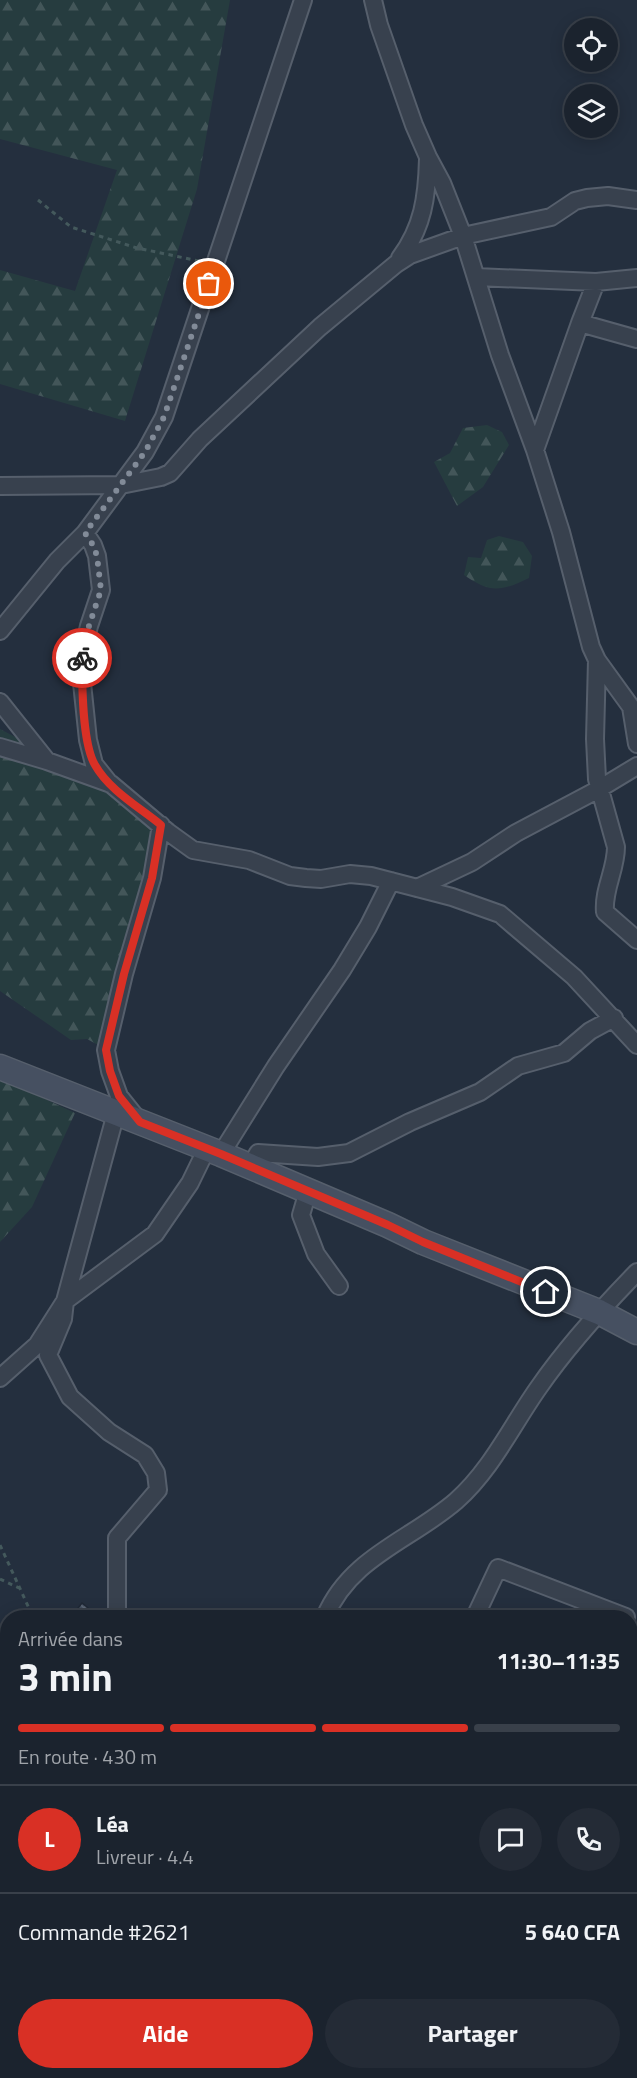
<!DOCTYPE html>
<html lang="fr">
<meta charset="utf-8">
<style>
:root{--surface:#1b232e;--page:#242b36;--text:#f1f3f6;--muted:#a0a4aa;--line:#39404a;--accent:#d93025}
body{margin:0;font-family:"Titillium Web",sans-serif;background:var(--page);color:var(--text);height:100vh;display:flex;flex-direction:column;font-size:22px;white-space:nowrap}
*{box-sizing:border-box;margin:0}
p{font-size:20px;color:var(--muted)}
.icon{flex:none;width:33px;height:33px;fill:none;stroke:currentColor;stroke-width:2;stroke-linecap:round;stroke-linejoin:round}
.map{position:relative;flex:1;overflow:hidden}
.details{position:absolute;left:0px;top:1610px;width:638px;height:470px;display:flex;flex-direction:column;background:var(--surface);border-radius:24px 24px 0 0;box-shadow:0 3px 15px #0003,0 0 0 2px var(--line)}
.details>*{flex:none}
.fabs{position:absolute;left:564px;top:18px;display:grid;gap:12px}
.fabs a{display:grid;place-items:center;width:54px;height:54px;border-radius:50%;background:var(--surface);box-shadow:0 3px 15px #0003,0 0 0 2px var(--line);font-size:30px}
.pin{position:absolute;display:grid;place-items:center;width:51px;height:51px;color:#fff;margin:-26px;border:3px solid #fff;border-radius:50%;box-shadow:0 2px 6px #0007}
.courier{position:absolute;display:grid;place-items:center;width:60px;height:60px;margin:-30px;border:4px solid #d93025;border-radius:50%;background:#fff;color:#222;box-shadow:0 2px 8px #0007}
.headline em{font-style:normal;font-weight:700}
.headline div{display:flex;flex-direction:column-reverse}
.headline{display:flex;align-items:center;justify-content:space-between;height:102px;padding:0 18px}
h1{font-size:39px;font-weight:700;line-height:45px}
.bar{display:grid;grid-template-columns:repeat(4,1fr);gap:9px 6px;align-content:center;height:72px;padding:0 18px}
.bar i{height:8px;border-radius:4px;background:var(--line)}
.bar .on{background:var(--accent)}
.bar p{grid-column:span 4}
.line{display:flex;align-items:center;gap:15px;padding:0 18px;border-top:2px solid var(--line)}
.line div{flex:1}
.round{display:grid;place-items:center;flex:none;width:63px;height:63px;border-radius:32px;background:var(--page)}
.button{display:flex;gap:12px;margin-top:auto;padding:12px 18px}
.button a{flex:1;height:69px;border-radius:36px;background:var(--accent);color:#fff;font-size:24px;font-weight:700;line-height:69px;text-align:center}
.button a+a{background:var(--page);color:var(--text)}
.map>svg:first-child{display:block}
.forest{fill:url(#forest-firs)}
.building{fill:url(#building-cross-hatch);stroke:#1f2835;stroke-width:1.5}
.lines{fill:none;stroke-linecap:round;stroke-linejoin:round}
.street-casing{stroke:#565f6c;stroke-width:20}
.secondary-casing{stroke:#565f6c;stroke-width:27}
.path{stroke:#44595c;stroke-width:3;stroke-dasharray:4.5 4.5;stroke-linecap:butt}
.street{stroke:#38414e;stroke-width:16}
.secondary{stroke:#465061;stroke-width:24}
.done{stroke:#828b98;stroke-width:6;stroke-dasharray:0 10.8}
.route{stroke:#d93025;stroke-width:8}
</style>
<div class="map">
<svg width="637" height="2078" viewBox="0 0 637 2078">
<defs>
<pattern id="forest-firs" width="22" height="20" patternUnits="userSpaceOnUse" patternTransform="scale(1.5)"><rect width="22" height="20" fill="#263c3f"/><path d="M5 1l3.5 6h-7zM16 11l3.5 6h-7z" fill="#435659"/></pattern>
<pattern id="building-cross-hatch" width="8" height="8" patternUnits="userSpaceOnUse" patternTransform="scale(1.5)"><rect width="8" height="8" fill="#455162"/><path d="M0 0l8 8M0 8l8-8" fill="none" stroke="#5d6877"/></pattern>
</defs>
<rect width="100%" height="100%" fill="#242f3e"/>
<!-- forest -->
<path class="forest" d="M 0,0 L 230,0 L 197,189 L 125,421 L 0,384 L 0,270 L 75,291 L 117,170 L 0,139 Z
M 487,425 L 502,432 L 509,445 L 483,487 L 457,506 L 434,462 L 450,453 L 463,428 Z
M 499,536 L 523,542 L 532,556 L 529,578 C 500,592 490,593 464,575 L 468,557 L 481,558 L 487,540 Z
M 0,729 L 109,786 L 163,830 L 109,1051 L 87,1039 L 71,1040 L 0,991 Z
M 0,1078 L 75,1113 L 32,1207 L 0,1242 Z
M 0,2040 L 7,2042 L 8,2072 L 51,2072 L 49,2078 L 24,2078 L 0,2073 Z"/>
<!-- building -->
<path class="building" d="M 82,1603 L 99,1617 L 71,1617 Z"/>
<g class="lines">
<defs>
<path id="street" d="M 373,0 L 379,25 L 414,125 L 428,157 L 442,183 L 463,236 L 500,355 L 535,450 L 561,532 L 591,647 L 597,660 L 631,707 L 637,744
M 400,258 C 423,227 427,197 428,159
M 476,277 L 596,282 L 637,278
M 580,323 L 596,282
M 535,450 L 580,323 L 637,339
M 0,486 L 121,485 L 161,477 L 170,473 L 200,439 L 320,327 L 396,264 L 410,255 L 463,236 L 551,217 L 575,201 L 587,198 L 608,196 L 637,200
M 85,533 L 93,545 L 97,556 L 101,590 L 89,626 L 82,655 L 82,683 L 88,740 L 94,764 L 110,784
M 0,631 L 57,561 L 85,533 L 145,452 L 164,417 L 303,0
M 597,660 L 595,739 L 597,779 L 616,847 C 616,870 603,889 605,912 L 637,940
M 0,702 L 47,761 L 111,784 L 168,832 L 193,850 L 249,860 L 290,876 L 306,878 L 321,879 L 350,874 L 371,876 L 452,897 L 500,914 L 574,977 L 637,1045
M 0,747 L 47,761
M 417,888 L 472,862 L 516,833 L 599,789 L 637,766
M 116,1113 L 65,1301 L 63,1319 L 48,1355 L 70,1397 L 109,1432 L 145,1455 L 156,1473 L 158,1490 L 117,1538 L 117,1617
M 139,1121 L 119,1096 L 110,1071 L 106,1050 L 124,974 L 152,878 L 161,825
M 221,1154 L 276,1066 L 342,970 L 368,927 L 391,881
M 250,1168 L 258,1153 L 318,1157 L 349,1153 L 410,1122 L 480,1092 L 518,1066 L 564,1053 L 590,1031 L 614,1018
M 308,1191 L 301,1215 L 316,1254 L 339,1286
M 0,1378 L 37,1345 L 65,1301 L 155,1234 L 190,1183 L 207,1148
M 325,1617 C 350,1557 411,1540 456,1501 C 492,1469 512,1425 539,1387 C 568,1345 602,1308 637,1272
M 475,1617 L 498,1568 L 626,1617
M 630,1702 L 637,1704
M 630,1790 L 637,1790
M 630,1967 L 637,1968
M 82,2078 L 83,2072"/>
<path id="secondary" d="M 0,1067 L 221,1154 L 388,1225 L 423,1242 L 599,1312 L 637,1332"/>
</defs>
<!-- street casing -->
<use href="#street" class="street-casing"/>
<!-- secondary casing -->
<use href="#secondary" class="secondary-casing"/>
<!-- path -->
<path class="path" d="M 38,200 L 71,227 L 137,248 L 199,261
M 0,1545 L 33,1617
M 0,1579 L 19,1588
M 0,1803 L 8,1801
M 303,2078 L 303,2072"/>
<!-- street -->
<use href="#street" class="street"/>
<!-- secondary -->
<use href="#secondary" class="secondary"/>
</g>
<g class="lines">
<!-- done -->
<path class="done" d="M 82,658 L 89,626 L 101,590 L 97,556 L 93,545 L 85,533 L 145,452 L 164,417 L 209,284"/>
<!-- route -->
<path class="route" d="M 82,658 C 82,684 82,743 95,765 C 109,790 139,807 161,825 L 152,878 L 124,974 L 106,1050 L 110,1071 L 119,1096 L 140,1122 L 221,1154 L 388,1225 L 423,1242 L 546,1292"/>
</g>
</svg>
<div class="fabs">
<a><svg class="icon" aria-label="locate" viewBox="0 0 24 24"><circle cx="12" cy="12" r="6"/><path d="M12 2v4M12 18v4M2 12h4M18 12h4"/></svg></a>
<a><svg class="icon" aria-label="layers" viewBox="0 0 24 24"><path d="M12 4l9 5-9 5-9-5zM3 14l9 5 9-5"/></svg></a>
</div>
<div class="pin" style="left:209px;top:284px;background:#ea580c"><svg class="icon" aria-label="bag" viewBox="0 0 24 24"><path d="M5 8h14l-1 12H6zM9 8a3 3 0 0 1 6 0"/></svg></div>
<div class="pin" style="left:546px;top:1292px;background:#1f2937"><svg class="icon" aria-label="home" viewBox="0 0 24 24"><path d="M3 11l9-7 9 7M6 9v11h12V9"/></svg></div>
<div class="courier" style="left:82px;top:658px"><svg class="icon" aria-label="bike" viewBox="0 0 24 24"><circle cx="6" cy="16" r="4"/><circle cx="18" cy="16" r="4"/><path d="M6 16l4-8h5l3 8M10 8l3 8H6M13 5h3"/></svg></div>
<section class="details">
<div class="headline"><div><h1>3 min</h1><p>Arrivée dans</p></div><em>11:30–11:35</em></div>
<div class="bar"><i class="on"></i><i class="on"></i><i class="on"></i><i></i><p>En route · 430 m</p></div>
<div class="line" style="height:108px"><b class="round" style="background:var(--accent);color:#fff">L</b><div><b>Léa</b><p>Livreur · 4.4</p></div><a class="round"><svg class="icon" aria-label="chat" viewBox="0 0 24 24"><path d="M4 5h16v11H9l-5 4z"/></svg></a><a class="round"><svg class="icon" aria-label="phone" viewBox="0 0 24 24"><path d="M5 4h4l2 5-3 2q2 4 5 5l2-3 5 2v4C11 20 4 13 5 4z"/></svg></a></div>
<div class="line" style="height:78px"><div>Commande #2621</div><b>5 640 CFA</b></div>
<div class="button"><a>Aide</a><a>Partager</a></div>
</section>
</div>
